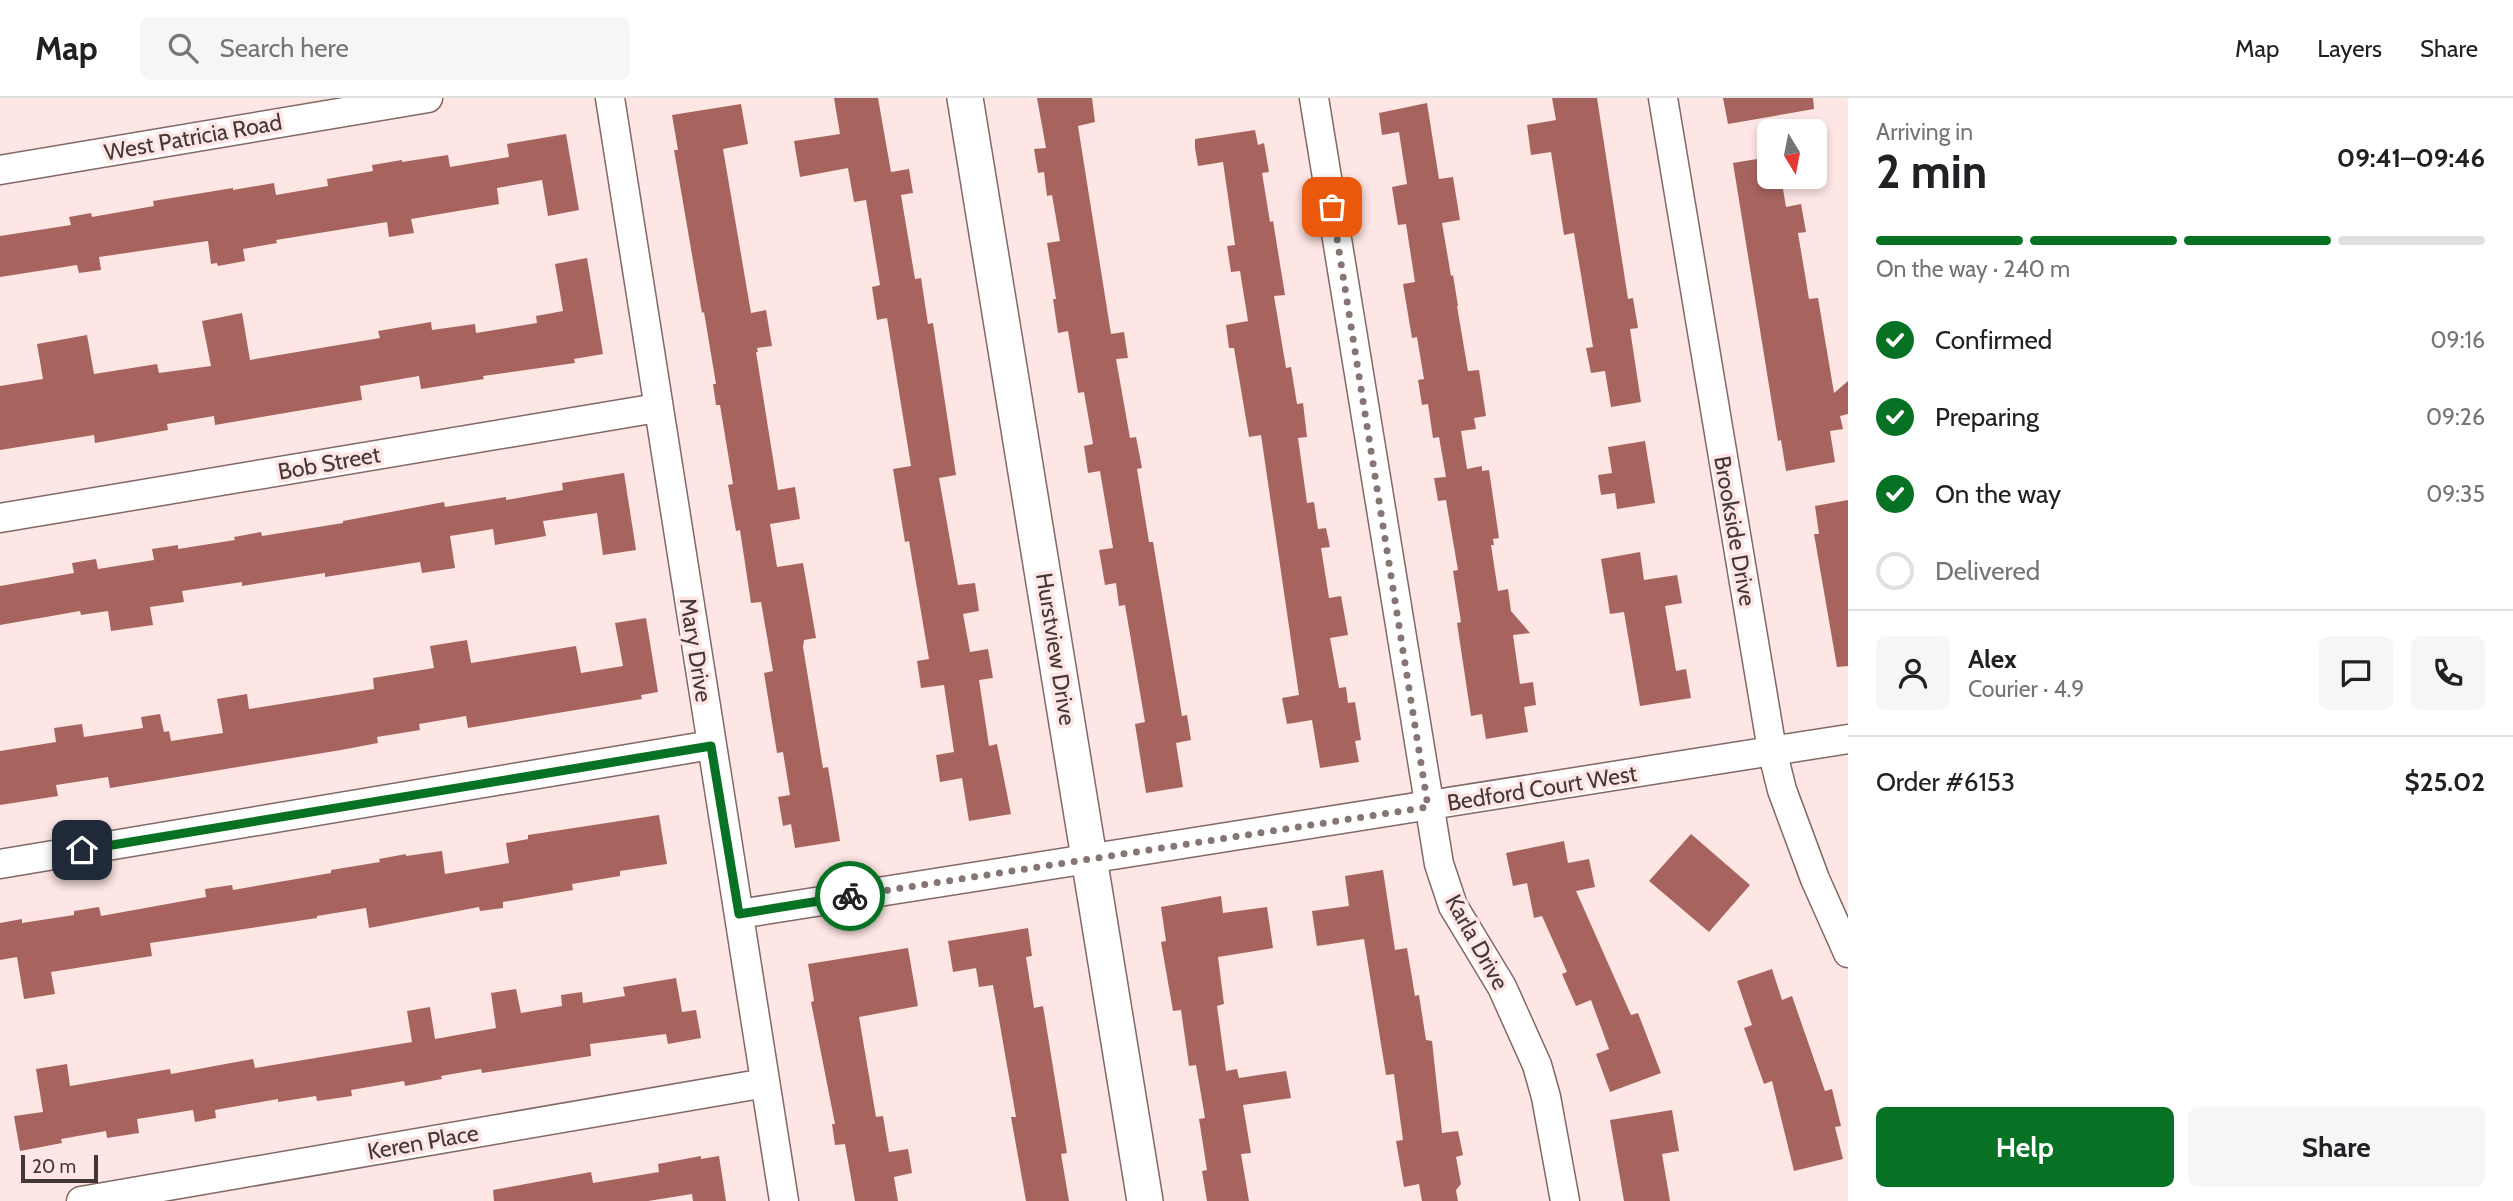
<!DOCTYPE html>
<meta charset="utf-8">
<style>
:root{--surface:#fff;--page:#f6f6f6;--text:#202124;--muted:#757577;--line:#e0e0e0;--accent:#077224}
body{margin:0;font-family:Cabin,sans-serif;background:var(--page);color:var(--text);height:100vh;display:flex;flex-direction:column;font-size:26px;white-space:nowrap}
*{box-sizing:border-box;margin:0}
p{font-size:23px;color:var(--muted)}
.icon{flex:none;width:38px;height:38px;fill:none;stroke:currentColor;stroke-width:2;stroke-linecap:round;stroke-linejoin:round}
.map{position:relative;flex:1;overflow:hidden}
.details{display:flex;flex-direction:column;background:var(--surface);width:665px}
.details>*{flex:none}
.needle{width:46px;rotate:170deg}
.fabs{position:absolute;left:1757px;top:21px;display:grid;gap:14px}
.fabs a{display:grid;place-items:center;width:70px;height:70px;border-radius:10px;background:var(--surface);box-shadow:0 4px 10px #0003;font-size:35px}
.scale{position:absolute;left:21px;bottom:18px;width:77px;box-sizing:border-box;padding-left:7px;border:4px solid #443837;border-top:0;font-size:19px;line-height:24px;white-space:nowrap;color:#443837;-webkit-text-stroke:5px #fde6e3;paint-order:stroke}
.pin{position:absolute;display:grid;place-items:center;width:60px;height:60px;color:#fff;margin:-30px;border-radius:14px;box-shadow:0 4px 10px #0006}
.courier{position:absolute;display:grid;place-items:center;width:70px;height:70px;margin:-35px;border:5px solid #077224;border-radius:50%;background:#fff;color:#222;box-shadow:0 2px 9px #0007}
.headline em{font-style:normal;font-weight:700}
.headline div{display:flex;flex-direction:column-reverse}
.headline{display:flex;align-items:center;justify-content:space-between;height:119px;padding:0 28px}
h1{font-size:46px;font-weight:700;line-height:52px}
.bar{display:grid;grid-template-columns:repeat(4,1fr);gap:10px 7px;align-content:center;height:84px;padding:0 28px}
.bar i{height:9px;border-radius:5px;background:var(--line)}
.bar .on{background:var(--accent)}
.bar p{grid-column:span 4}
.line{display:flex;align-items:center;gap:18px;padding:0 28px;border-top:2px solid var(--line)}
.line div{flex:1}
.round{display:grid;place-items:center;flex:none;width:74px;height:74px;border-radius:10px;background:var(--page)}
ol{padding:0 28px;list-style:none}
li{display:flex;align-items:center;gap:21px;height:77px}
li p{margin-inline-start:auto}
li .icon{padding:7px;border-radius:50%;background:var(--accent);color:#fff;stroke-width:4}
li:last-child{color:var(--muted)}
li i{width:38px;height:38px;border:4px solid var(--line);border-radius:50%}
.primary-button{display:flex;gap:14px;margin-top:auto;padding:14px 28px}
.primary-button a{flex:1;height:80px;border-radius:10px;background:var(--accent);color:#fff;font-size:28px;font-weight:700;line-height:80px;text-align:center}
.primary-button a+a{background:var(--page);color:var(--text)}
header{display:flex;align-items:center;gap:42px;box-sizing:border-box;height:98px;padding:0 35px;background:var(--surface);border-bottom:2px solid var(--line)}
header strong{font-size:33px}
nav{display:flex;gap:38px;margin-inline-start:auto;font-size:24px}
.search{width:490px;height:63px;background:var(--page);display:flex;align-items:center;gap:18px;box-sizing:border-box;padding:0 24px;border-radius:10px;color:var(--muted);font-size:26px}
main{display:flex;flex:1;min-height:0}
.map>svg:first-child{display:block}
.building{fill:#a7645e}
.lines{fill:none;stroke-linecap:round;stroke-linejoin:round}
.minor-casing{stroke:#816865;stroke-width:31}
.tertiary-casing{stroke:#816865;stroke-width:38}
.minor{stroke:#fff;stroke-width:28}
.tertiary{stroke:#fff;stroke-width:35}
.done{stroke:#857573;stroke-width:7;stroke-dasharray:0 12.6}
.route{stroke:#077224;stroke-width:9}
.labels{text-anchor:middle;stroke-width:7;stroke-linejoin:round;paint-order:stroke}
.street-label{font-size:23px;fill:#443837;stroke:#fde6e3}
</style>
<header>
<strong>Map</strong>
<div class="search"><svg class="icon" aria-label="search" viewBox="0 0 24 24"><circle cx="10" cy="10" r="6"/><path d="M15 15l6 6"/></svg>Search here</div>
<nav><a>Map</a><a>Layers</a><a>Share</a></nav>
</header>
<main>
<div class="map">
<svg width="1848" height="1103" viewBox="0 0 1848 1103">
<rect width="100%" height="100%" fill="#fde6e3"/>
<!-- building -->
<path class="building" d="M 834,0 L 878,0 L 891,74 L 909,71 L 913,95 L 901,97 L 915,181 L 921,180 L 928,226 L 933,225 L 956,377 L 939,380 L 958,487 L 975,485 L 979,513 L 963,516 L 970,554 L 988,551 L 993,580 L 979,582 L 989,648 L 997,646 L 1011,716 L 969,723 L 962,680 L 940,684 L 936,657 L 954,654 L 944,587 L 921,590 L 917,563 L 929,561 L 909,443 L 905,444 L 893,371 L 911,368 L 887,220 L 877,222 L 872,189 L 880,187 L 866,102 L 854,104 L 848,70 L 800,79 L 794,43 L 840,36 Z
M 1037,0 L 1092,0 L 1095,24 L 1078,28 L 1111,236 L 1124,234 L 1128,260 L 1116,261 L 1130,340 L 1136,339 L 1142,370 L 1137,371 L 1149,444 L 1153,444 L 1182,618 L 1187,617 L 1191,642 L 1176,645 L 1183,689 L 1146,695 L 1135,626 L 1145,624 L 1125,507 L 1119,508 L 1116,485 L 1105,487 L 1099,452 L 1113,450 L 1100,373 L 1088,375 L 1084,348 L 1093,346 L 1084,294 L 1078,295 L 1068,233 L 1058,235 L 1053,201 L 1056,201 L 1047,145 L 1060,143 L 1052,97 L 1047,98 L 1044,74 L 1038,75 L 1034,51 L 1046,50 Z
M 1552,0 L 1597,0 L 1628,201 L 1633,200 L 1638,230 L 1630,231 L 1641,304 L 1611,309 L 1605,273 L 1591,275 L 1586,250 L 1593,249 L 1574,135 L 1564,137 L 1551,54 L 1531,57 L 1527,27 L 1556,22 Z
M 1723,0 L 1813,0 L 1814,11 L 1728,26 Z
M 1427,5 L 1439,81 L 1453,79 L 1460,122 L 1442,125 L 1451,178 L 1453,177 L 1458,208 L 1457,208 L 1468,273 L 1479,272 L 1486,318 L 1474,320 L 1476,331 L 1461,333 L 1467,371 L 1482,368 L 1482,373 L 1489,372 L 1499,440 L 1493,441 L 1494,447 L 1491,447 L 1498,493 L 1508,491 L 1511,513 L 1530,535 L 1513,537 L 1520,586 L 1533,584 L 1536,607 L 1524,609 L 1528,634 L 1486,641 L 1482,616 L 1471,618 L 1457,525 L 1461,524 L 1453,473 L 1458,472 L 1446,402 L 1438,403 L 1434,380 L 1446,379 L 1439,339 L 1433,340 L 1428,306 L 1422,307 L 1418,282 L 1424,281 L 1417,239 L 1412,240 L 1403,186 L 1415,184 L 1406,126 L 1398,127 L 1392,89 L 1407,86 L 1399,34 L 1382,37 L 1379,15 Z
M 741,6 L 748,46 L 723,51 L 751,215 L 766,212 L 772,248 L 757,250 L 758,254 L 756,254 L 778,392 L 795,389 L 800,421 L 770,426 L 777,469 L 803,465 L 816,540 L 804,542 L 803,549 L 823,670 L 828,669 L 840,743 L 795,750 L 791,726 L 783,728 L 778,699 L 790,697 L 783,654 L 777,655 L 764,575 L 773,573 L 761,504 L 751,505 L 740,432 L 736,433 L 728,387 L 733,386 L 720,307 L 716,307 L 713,286 L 716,286 L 704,214 L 702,215 L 674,52 L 678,52 L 672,17 Z
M 1255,32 L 1258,47 L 1264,45 L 1269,74 L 1262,75 L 1270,124 L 1273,123 L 1285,197 L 1274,198 L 1286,270 L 1291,269 L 1297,306 L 1303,305 L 1307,339 L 1298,340 L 1307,405 L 1314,404 L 1318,431 L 1326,430 L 1330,449 L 1321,450 L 1329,500 L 1341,498 L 1348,537 L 1330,540 L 1339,590 L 1346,589 L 1348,605 L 1355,604 L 1361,642 L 1355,643 L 1359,664 L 1320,670 L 1312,622 L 1287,626 L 1282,600 L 1299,597 L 1261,337 L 1249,339 L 1234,250 L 1229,250 L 1226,227 L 1248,223 L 1240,173 L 1231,174 L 1227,148 L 1235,147 L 1223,64 L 1198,68 L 1195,50 L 1195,41 Z
M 566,36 L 579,112 L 548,118 L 542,82 L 497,90 L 499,106 L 411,121 L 414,135 L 389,139 L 387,124 L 276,142 L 277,145 L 243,151 L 245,163 L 218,168 L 217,165 L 211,166 L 208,143 L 99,159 L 101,172 L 79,175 L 77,167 L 0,179 L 0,138 L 71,127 L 69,119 L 91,115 L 92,119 L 154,108 L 153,103 L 233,90 L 233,92 L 274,85 L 276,97 L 328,88 L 327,81 L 373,73 L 372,67 L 402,62 L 402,64 L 448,57 L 450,69 L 509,59 L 507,46 Z
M 1769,59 L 1769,79 L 1781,79 L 1786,109 L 1801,106 L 1806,134 L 1798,135 L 1809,201 L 1818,200 L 1834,295 L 1848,283 L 1848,316 L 1840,318 L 1843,331 L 1830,333 L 1835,364 L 1786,373 L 1781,342 L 1778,343 L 1733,65 Z
M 587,160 L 603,256 L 574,261 L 575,265 L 483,278 L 484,281 L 421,291 L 419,278 L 360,288 L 362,302 L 215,327 L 214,318 L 167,326 L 168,332 L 95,345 L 94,337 L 0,352 L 0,288 L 43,281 L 37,246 L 87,237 L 94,276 L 157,266 L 159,275 L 211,268 L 202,223 L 242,215 L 250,262 L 380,240 L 378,233 L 431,224 L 432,232 L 475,226 L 476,235 L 537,225 L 536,218 L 563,213 L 555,166 Z
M 1645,343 L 1655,405 L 1617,411 L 1615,395 L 1601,397 L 1598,377 L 1612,375 L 1608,349 Z
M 624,375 L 636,452 L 603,457 L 597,415 L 543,423 L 546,438 L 495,447 L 493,431 L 450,438 L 455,470 L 422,475 L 420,464 L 325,479 L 325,475 L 242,488 L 242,484 L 182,493 L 184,504 L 150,509 L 153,527 L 111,533 L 108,513 L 81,517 L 80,513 L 0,527 L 0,488 L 74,475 L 72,465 L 96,461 L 98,471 L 154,462 L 152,451 L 178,447 L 178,451 L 235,442 L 234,439 L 261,434 L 262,438 L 343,425 L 343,423 L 444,404 L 445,409 L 506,399 L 506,402 L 563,392 L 562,385 Z
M 1848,402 L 1848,568 L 1837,569 L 1814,436 L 1819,436 L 1815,408 Z
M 1640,454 L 1644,482 L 1677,477 L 1682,505 L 1665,508 L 1676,573 L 1686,571 L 1691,600 L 1640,608 L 1624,514 L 1610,516 L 1601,461 Z
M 646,520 L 658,594 L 641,597 L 642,601 L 468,630 L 466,618 L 419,626 L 420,632 L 377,639 L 378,645 L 341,652 L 110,690 L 108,679 L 56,687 L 58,698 L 0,707 L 0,653 L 56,644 L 54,630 L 82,626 L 84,639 L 143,630 L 141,619 L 160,616 L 164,634 L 169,633 L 171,643 L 223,635 L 217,601 L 247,596 L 249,611 L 374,591 L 373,580 L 434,570 L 430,548 L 467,542 L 471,565 L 576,548 L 581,575 L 623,568 L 615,525 Z
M 659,717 L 667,766 L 620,773 L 620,778 L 572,786 L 573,792 L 503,804 L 503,810 L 480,813 L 479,809 L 369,830 L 366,810 L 317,818 L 317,820 L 150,845 L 152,858 L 51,874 L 55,896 L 24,901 L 17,859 L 0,862 L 0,825 L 22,821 L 22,825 L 74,817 L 74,813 L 99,809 L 101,818 L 206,799 L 205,791 L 232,787 L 233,792 L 331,775 L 331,772 L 380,764 L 379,761 L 406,756 L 406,758 L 442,753 L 445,776 L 509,765 L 506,745 L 528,741 L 528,737 Z
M 1691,736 L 1750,787 L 1709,834 L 1649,783 Z
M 1564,743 L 1568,765 L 1589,761 L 1595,789 L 1576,793 L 1631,917 L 1638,915 L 1661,975 L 1610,994 L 1596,956 L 1609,951 L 1591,902 L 1576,908 L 1562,876 L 1567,874 L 1542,818 L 1534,820 L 1527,785 L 1513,788 L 1506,755 Z
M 1383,772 L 1395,852 L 1407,850 L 1415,898 L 1419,897 L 1426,942 L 1432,943 L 1442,1035 L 1458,1033 L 1463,1057 L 1456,1059 L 1461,1086 L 1456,1092 L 1458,1103 L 1422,1103 L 1419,1086 L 1404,1089 L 1396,1043 L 1403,1042 L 1394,976 L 1386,977 L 1364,841 L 1317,848 L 1312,813 L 1349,808 L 1345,778 Z
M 1221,798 L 1223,815 L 1267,809 L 1273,850 L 1218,859 L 1224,906 L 1217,908 L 1226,973 L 1237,971 L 1239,980 L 1286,973 L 1291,1000 L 1243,1007 L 1251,1055 L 1241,1056 L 1249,1103 L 1207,1103 L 1202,1073 L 1207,1072 L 1199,1021 L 1205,1020 L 1196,967 L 1189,968 L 1181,912 L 1173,913 L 1161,844 L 1166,843 L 1161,809 Z
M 1028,830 L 1032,858 L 1026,859 L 1034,910 L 1043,908 L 1067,1055 L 1061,1056 L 1069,1103 L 1026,1103 L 1011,1019 L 1016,1019 L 993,887 L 979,889 L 976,870 L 953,874 L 948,843 Z
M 908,850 L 918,908 L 859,919 L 876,1019 L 883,1018 L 889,1054 L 908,1051 L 912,1075 L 894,1079 L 898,1103 L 855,1103 L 845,1046 L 835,1047 L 832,1026 L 835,1026 L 811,904 L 814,903 L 808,866 Z
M 1772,871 L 1782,902 L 1792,898 L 1825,993 L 1832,991 L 1841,1028 L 1835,1029 L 1843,1061 L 1794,1073 L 1772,983 L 1764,986 L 1744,930 L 1752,927 L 1737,883 Z
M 676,880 L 682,914 L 696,912 L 701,940 L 668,946 L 666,936 L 590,946 L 591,958 L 482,975 L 481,971 L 441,978 L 442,981 L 405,988 L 404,983 L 351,992 L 352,998 L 317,1003 L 316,998 L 278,1004 L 278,1001 L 215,1012 L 216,1020 L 195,1024 L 193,1012 L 137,1021 L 139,1035 L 107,1040 L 106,1033 L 61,1041 L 62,1045 L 20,1053 L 14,1018 L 43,1014 L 36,971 L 67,966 L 70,988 L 170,971 L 171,976 L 253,961 L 255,970 L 412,944 L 407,913 L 430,909 L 435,941 L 496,930 L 491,895 L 516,891 L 521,915 L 562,908 L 561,897 L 582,894 L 583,905 L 625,898 L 623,889 Z
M 1672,1012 L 1679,1053 L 1662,1056 L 1670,1103 L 1624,1103 L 1610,1022 Z
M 701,1058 L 701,1061 L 719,1058 L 726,1103 L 693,1103 L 692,1096 L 648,1103 L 494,1103 L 493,1092 L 591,1074 L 593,1085 L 659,1074 L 658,1066 Z"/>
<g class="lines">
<defs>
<path id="minor" d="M 610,0 L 784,1103
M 1314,0 L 1439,766 L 1453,808 L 1502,889 L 1537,967 L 1546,999 L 1565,1103
M 1663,0 L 1772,652 L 1782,692 L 1815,781 L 1848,855
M 0,72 L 428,0
M 0,420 L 657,310
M 0,766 L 711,647
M 739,816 L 1848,641
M 81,1103 L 765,985"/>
<path id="tertiary" d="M 965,0 L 1145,1103"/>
</defs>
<!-- minor casing -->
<use href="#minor" class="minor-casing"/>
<!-- tertiary casing -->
<use href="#tertiary" class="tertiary-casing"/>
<!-- minor -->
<use href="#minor" class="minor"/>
<!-- tertiary -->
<use href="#tertiary" class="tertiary"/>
</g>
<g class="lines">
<!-- done -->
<path class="done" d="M 850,798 L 1428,709 L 1332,109"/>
<!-- route -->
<path class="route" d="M 82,752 L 711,648 L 739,816 L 850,798"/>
</g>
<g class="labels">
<!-- street labels -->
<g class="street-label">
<text transform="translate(193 39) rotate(-10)" y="8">West Patricia Road</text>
<text transform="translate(329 365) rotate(-10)" y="8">Bob Street</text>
<text transform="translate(1735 433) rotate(80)" y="8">Brookside Drive</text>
<text transform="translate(1056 551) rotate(81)" y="8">Hurstview Drive</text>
<text transform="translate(696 552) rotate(81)" y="8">Mary Drive</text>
<text transform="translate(1542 690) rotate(-9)" y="8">Bedford Court West</text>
<text transform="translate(1477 844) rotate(61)" y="8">Karla Drive</text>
<text transform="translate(423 1044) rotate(-10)" y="8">Keren Place</text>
</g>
</g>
</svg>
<div class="fabs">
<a><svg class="needle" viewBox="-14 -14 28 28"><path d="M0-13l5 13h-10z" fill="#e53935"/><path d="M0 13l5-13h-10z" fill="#757577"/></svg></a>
</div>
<div class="scale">20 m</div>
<div class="pin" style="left:1332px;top:109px;background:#ea580c"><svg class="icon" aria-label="bag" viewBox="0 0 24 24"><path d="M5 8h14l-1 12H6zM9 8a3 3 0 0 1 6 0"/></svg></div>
<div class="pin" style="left:82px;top:752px;background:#1f2937"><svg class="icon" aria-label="home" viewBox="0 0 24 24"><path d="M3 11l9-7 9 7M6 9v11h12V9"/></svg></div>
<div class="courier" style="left:850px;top:798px"><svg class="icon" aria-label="bike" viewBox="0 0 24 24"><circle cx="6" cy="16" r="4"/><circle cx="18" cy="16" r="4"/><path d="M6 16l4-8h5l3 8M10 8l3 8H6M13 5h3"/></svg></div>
</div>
<section class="details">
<div class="headline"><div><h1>2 min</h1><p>Arriving in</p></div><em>09:41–09:46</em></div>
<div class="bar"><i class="on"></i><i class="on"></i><i class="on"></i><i></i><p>On the way · 240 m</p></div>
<ol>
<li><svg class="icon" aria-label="check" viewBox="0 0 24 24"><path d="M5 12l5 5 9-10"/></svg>Confirmed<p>09:16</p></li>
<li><svg class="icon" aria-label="check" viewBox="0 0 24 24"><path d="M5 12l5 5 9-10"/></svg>Preparing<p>09:26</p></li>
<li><svg class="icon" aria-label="check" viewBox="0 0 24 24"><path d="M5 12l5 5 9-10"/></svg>On the way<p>09:35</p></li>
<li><i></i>Delivered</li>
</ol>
<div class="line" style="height:126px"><a class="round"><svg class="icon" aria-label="person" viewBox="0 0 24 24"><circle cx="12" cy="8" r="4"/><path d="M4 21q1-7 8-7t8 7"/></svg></a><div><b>Alex</b><p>Courier · 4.9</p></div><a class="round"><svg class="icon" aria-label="chat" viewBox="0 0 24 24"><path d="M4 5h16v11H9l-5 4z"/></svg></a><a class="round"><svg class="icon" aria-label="phone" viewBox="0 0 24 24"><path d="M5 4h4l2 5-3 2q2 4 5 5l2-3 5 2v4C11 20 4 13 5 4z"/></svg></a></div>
<div class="line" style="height:91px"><div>Order #6153</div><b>$25.02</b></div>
<div class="primary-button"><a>Help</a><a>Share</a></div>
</section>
</main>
